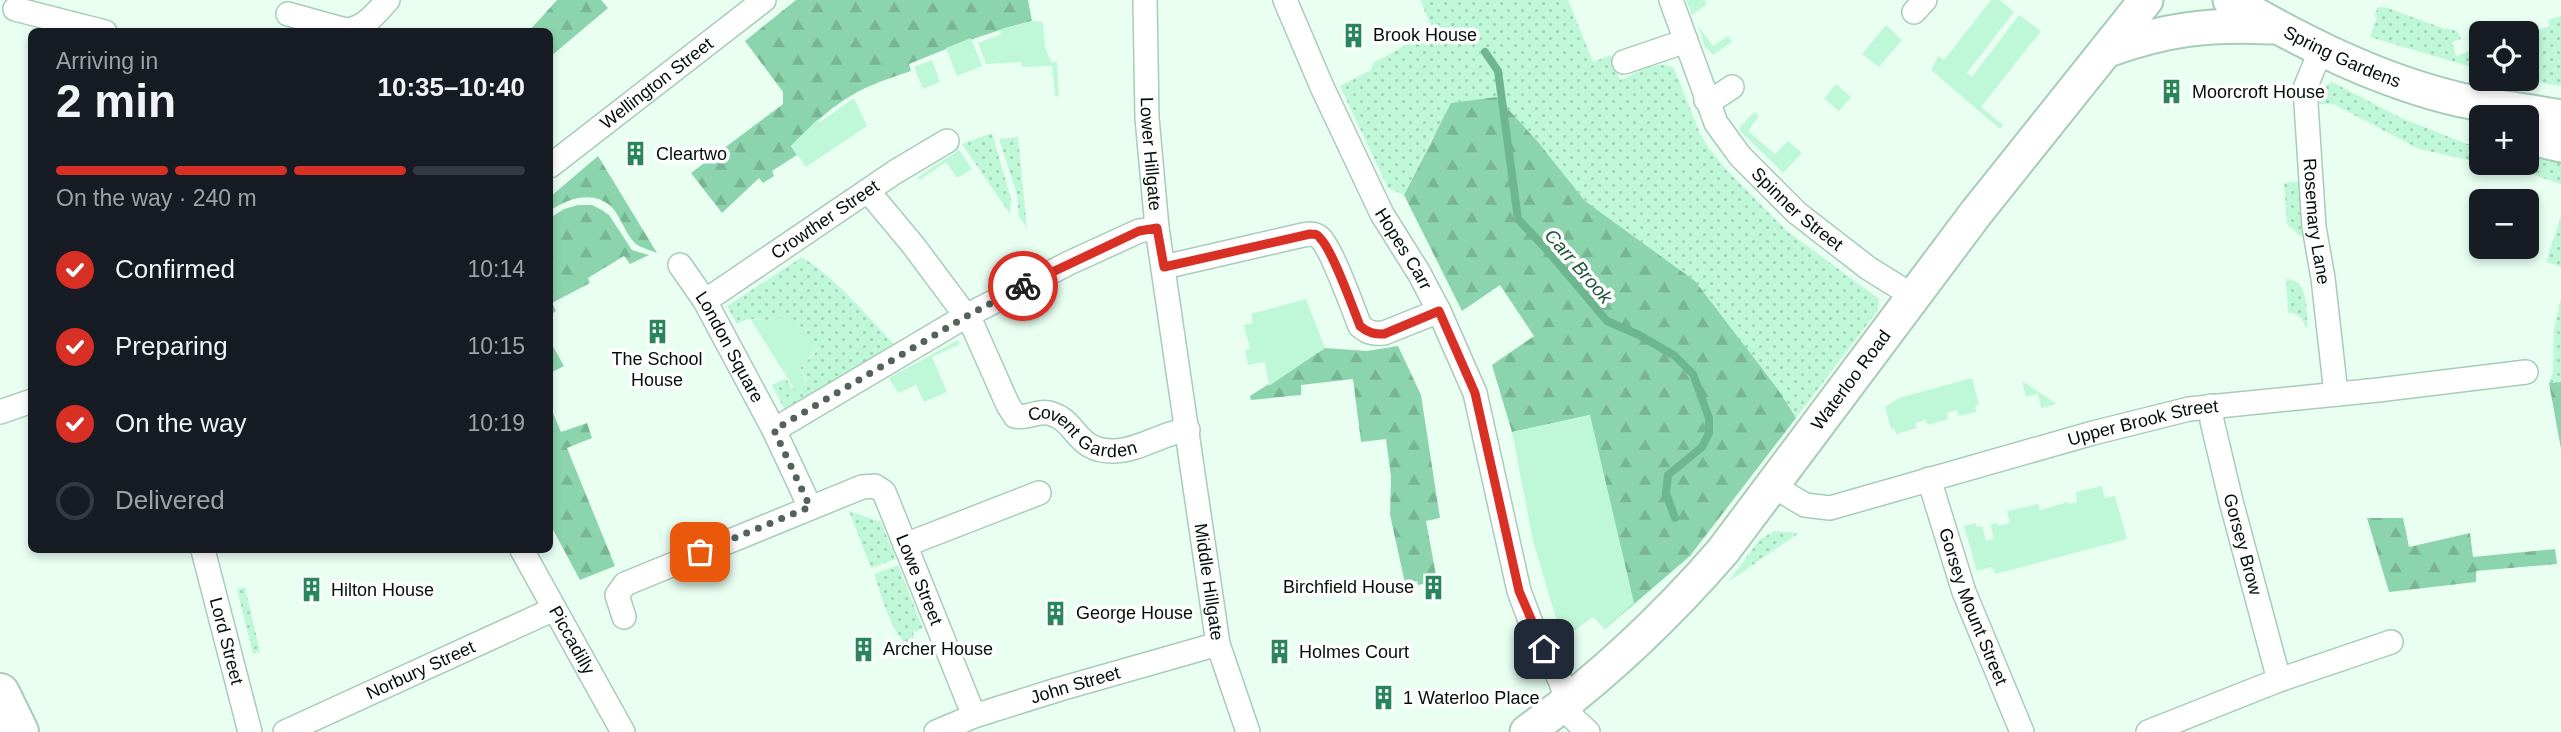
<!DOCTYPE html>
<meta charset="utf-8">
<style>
:root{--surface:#171b24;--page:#242831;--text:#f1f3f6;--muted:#9ea1a6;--line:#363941;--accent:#d93025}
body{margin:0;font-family:Helvetica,sans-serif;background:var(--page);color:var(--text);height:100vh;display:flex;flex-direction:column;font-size:26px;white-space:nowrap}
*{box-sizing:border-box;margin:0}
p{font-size:23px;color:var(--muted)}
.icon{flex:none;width:38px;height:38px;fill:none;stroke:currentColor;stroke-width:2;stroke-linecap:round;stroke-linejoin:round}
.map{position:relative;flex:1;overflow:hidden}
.sheet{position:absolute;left:28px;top:28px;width:525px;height:525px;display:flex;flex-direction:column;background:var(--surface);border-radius:10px;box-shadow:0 4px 10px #0003}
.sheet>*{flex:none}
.tools{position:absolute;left:2469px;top:21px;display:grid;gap:14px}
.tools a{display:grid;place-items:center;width:70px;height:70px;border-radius:10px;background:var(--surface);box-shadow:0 4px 10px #0003;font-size:35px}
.pin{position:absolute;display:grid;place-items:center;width:60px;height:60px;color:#fff;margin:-30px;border-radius:14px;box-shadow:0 4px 10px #0006}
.courier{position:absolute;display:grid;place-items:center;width:70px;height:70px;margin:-35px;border:5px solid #d93025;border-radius:50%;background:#fff;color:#222;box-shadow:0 2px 9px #0007}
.overview em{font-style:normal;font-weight:600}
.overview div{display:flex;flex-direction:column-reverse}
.overview{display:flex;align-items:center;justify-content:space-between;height:119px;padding:0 28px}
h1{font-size:46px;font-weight:600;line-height:52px}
.bar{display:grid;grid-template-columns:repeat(4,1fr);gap:10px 7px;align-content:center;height:84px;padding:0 28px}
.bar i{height:9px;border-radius:5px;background:var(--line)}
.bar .selected{background:var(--accent)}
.bar p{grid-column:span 4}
ol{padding:0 28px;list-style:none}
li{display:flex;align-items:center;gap:21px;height:77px}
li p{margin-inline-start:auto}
li .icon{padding:7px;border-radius:50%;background:var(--accent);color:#fff;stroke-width:4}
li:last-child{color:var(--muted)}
li i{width:38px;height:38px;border:4px solid var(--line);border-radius:50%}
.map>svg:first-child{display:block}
.grass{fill:url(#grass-dots)}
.forest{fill:url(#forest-firs)}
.green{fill:#bff8d8}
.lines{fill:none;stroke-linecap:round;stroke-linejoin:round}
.stream{stroke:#6eb690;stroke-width:8}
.street-casing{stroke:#a8ccb7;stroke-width:26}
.secondary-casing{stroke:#a8ccb7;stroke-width:37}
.highway-casing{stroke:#a8ccb7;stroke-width:42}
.street{stroke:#fff;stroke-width:23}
.secondary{stroke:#fff;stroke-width:33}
.highway{stroke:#fff;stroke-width:38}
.done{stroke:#53635a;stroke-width:7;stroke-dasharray:0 12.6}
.route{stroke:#d93025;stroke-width:9}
.labels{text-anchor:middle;stroke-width:7;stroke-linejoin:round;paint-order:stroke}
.poi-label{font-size:18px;fill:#030f08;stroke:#fff;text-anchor:start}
.street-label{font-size:18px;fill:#030f08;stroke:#fff}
.water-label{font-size:19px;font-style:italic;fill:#1f563c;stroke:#fff}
</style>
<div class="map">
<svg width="2561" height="732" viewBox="0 0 2561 732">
<defs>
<pattern id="grass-dots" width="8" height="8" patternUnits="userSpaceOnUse" patternTransform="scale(1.75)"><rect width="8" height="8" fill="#bff8d8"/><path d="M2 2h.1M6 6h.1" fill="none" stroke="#a2d3b8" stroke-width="1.8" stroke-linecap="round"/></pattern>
<pattern id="forest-firs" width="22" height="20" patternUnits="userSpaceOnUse" patternTransform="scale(1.75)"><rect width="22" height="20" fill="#8cd4ad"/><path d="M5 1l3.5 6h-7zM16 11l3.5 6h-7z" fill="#77b593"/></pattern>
</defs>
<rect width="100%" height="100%" fill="#e8fff2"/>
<!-- grass -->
<path class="grass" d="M 1420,0 L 1568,0 L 1593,62 L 1611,55 L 1620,80 C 1635,74 1659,58 1674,68 L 1699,131 L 1708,147 L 1727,170 L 1787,231 L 1879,299 L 1878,310 L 1796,418 L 1777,388 L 1695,281 L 1585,201 L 1538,142 L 1433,135 L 1404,195 L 1388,188 L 1340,86 L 1371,70 L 1373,63 L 1433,30 Z
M 2378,7 L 2385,7 L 2445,29 L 2446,28 L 2457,31 L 2461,39 L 2452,42 L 2456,56 L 2471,50 L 2476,55 L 2481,53 L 2481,70 L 2370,37 L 2377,18 L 2374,16 Z
M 2561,16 L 2561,86 L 2519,79 L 2527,79 L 2529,33 L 2550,26 L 2548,20 Z
M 2332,82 L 2399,117 L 2467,144 L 2481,146 L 2482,163 L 2419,149 L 2339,107 L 2333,104 L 2314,104 L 2316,92 Z
M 992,133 L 1011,199 L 1010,214 L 962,144 Z
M 1018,137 L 1027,228 L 1019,217 L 1017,195 L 999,139 Z
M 2527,150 L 2561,158 L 2561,184 L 2499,163 L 2527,163 Z
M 2299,181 L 2302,236 L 2300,236 L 2287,224 L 2284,183 Z
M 2561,216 L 2561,267 L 2546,262 Z
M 802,257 C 840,281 867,317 898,348 L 787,414 L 772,385 L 782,380 L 787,380 L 792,389 L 807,380 L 800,368 L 819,349 L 796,321 L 747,319 L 737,324 L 727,306 Z
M 2286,279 C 2309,279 2306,310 2308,327 L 2305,327 C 2303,318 2298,313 2288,313 Z
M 2561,298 L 2561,382 L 2549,383 L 2553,372 L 2554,329 Z
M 849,511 L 881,522 L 896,559 L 871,568 Z
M 1775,531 L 1799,533 L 1728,582 L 1760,539 Z
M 898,565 L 923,629 L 913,632 L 916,644 L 911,647 C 892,638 881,593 874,574 Z
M 245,587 L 260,652 L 253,654 L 237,589 Z"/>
<!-- forest -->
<path class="forest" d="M 557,0 L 601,0 L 608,8 L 550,57 L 550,32 L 529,31 Z
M 796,0 L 1028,0 L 1032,21 C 989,32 950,47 909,64 L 911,71 C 897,76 883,80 870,86 C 839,99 814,123 791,146 L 797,155 L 772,171 L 774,176 L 763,183 L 759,178 L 722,213 L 691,173 L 783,104 L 783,92 L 745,41 Z
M 1497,97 L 1538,142 L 1585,201 L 1695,281 L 1777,388 L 1796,418 L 1690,556 L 1605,629 L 1593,616 L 1565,637 L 1590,415 L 1512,432 L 1492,365 L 1534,336 L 1500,285 L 1462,311 L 1404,195 L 1451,103 Z
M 598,156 L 657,253 C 651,250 641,248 636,244 C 627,236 622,221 615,211 C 598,189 569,197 550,211 L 550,197 Z
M 578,205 L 592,205 L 602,210 L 609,215 L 632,250 L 649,255 L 630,264 L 624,256 L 588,278 L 590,283 L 552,303 L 556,311 L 550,315 L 550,218 L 564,209 Z
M 550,341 L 564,366 L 550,373 Z
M 1398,346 L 1421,395 L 1440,518 L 1426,521 L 1437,581 L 1418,585 L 1417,581 L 1405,583 L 1390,515 L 1391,477 L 1386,439 L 1361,442 L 1353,379 L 1301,385 L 1301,395 L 1251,400 L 1250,396 L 1325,348 L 1367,351 Z
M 2561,382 L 2561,449 L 2549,383 Z
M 550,406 L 561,432 L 587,423 L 592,438 L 567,448 L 615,566 L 580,580 L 550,524 Z
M 2367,518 L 2403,518 L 2409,547 L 2470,533 L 2473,557 L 2555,549 L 2557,564 L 2476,571 L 2476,582 L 2389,592 Z"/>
<!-- green -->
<path class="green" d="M 1686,0 L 1705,0 L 1706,5 L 1692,15 Z
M 1991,0 L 2000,0 L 2014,12 L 1967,73 L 1972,77 L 2019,15 L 2041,31 L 1981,107 L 2003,125 L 2000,129 L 1931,70 L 1938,56 L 1944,60 Z
M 1032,21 L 1043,22 L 1045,47 L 1051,62 L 1057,62 L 1059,97 L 1055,96 L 1052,66 L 1022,67 L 1021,62 L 986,64 L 978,43 L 1001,34 L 1001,29 Z
M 1886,25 L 1902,40 L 1879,67 L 1862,54 Z
M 1698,26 L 1713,46 L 1728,36 L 1732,42 L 1713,55 L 1705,47 Z
M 971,38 L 982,66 L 957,76 L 946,48 Z
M 932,60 L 940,82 L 923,89 L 914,67 Z
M 1836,84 L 1851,97 L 1839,111 L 1824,99 Z
M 854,98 L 867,126 L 806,167 L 791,146 L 817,120 L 820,122 Z
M 1754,112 L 1759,116 L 1748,131 L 1775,154 L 1788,141 L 1802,153 L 1783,173 L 1740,131 L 1740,127 Z
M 959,150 L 972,169 L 957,178 L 946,162 L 920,180 L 918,177 Z
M 1306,299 L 1325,348 L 1269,386 L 1265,362 L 1248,365 L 1245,350 L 1250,349 L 1244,325 L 1253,323 L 1251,314 Z
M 785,315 L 793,318 L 819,347 L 800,368 L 807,383 L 795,390 L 751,320 L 776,320 Z
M 958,340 L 960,344 L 932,357 L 947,392 L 924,402 L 916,385 L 898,393 L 889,378 Z
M 1972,378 L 1979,404 L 1975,406 L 1976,412 L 1959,416 L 1957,410 L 1947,413 L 1948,419 L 1928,425 L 1926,420 L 1915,423 L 1917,428 L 1896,434 L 1894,428 L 1891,429 L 1885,407 L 1899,398 Z
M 2022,381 L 2057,404 L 2041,408 L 2038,394 L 2026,397 Z
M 1590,415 L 1634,603 L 1605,629 L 1593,616 L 1565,637 L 1557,622 L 1533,541 L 1512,432 Z
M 2102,486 L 2105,498 L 2115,496 L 2127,539 L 1995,574 L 1992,567 L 1977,571 L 1964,526 L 1975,523 L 1977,527 L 1982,526 L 1986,541 L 1994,538 L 1990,525 L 1997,523 L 1998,526 L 2010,523 L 2007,511 L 2038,504 L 2040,510 L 2068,502 L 2069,504 L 2077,502 L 2076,492 Z"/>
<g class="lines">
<!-- stream -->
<path class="stream" d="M 1485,52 L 1498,71 L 1518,219 L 1547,250 L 1607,321 L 1639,335 L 1675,356 L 1693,374 L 1709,418 L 1709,433 L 1702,447 L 1668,475 L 1666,493 L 1675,518"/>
<defs>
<g id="street">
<path id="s1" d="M 1145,0 L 1147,118 L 1157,228 L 1218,644 L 1248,732"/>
<path id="s2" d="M 1285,0 L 1322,87 L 1382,214 L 1419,273 L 1439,311 L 1475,393 L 1519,591 L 1531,623 L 1560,680 L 1573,718 L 1588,732"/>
<path id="s3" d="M 1671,0 L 1716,123 L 1740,156 L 1797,213 L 1868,268 L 1913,296"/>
<path d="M 15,9 L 105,32"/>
<path d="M 1914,12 L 1925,0"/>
<path d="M 288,14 L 346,30 C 365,28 375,14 388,0"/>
<path id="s4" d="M 2321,50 L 2305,88 L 2314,227 L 2323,278 L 2336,394"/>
<path d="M 1624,62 L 1686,41"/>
<path d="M 1706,100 L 1717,97 L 1732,87"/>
<path id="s5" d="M 550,166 L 764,0"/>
<path id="s6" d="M 868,191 L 913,245 L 972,324 L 1008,405 L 1015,416 C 1028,419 1039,409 1052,414 C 1078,422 1075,452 1115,451 C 1141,450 1163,432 1188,430"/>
<path id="s7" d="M 680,265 L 705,301 L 774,430 L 810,507"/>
<path d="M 1164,267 L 1303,235 C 1309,234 1314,233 1319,237 C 1331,246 1353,309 1360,326 C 1368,333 1374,334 1384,333 L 1439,311"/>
<path id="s8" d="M 705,301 L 895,172 L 947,141"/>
<path id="s9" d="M 2211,406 L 2212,421 L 2231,501 L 2279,680"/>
<path d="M 0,412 L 32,401"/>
<path d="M 774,430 L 966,316 L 1069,263 L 1139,231 L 1157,228"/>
<path id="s10" d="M 1929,479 L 1964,592 L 2022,732"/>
<path id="s11" d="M 1773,486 L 1805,505 L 1830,508 L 2093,433 L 2189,409 L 2378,390 L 2526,372"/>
<path d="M 905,545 L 1039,493"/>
<path id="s12" d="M 203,550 L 250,732"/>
<path id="s13" d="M 522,550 L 623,732"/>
<path id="s14" d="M 624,617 L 617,595 L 625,584 L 862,487 L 875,486 L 884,492 L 974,716"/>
<path id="s15" d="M 285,732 L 554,609"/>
<path id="s16" d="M 936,732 L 974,716 L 1060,689 L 1218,644"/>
<path d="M 2148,732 L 2279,680 L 2391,642"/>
</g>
<g id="secondary">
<path id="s17" d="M 2230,0 C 2302,42 2379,81 2461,100 C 2494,107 2528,111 2561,117"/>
<path d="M 2108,50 C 2167,29 2208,24 2270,27"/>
<path d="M 2527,137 L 2561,145"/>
<path id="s18" d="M 1527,732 C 1599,680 1665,618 1723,551 L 1976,213 L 2146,0"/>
</g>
<path id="highway" d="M 0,693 L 19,732"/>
</defs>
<!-- street casing -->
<use href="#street" class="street-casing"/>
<!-- secondary casing -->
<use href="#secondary" class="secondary-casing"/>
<!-- highway casing -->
<use href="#highway" class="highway-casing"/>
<!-- street -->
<use href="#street" class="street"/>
<!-- secondary -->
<use href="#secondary" class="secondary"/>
<!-- highway -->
<use href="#highway" class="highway"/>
</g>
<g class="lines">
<!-- done -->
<path class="done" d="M 700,552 L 810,507 L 774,430 L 967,316 L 1023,286"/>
<!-- route -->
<path class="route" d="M 1023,286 L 1139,231 L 1157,228 L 1164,267 L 1310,234 C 1316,235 1316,233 1320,238 C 1333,251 1352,306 1360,326 C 1368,333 1374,334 1384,334 L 1439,311 L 1475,393 L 1519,591 L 1544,649"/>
</g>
<!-- icons -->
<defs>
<symbol id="building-bare" viewBox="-9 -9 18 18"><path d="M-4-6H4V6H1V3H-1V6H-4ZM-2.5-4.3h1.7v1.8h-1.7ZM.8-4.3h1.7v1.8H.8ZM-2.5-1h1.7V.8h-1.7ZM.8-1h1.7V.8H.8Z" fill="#29865c" stroke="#fff" stroke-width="2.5" paint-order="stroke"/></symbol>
</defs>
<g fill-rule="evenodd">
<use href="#building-bare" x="1336" y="18" width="35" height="35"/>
<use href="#building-bare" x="2154" y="74" width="35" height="35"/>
<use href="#building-bare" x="618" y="136" width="35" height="35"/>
<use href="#building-bare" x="640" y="314" width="35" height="35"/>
<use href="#building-bare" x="1416" y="570" width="35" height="35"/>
<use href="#building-bare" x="294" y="572" width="35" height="35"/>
<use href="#building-bare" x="1038" y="596" width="35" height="35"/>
<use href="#building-bare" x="846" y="632" width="35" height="35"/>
<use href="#building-bare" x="1262" y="634" width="35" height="35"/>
<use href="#building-bare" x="1366" y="680" width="35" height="35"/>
</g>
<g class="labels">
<!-- poi labels -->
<g class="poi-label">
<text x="1373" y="41">Brook House</text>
<text x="2192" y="98">Moorcroft House</text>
<text x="656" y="160">Cleartwo</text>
<text x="657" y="365" text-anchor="middle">The School<tspan x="657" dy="21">House</tspan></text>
<text x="1414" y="593" text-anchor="end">Birchfield House</text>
<text x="331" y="596">Hilton House</text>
<text x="1076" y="619">George House</text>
<text x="883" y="655">Archer House</text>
<text x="1299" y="658">Holmes Court</text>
<text x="1403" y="704">1 Waterloo Place</text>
</g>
<!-- street labels -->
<g class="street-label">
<text dy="6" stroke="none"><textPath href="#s17" startOffset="126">Spring Gardens</textPath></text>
<text dy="6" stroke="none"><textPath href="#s5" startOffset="135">Wellington Street</textPath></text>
<text dy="6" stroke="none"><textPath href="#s1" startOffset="154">Lower Hillgate</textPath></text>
<text dy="6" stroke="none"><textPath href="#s3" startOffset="250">Spinner Street</textPath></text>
<text dy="6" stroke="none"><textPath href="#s8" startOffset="145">Crowther Street</textPath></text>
<text dy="6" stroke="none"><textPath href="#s4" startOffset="175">Rosemary Lane</textPath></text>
<text dy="6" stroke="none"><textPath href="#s2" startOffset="276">Hopes Carr</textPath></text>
<text dy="6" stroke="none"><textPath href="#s7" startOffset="96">London Square</textPath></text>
<text dy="6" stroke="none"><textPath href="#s18" startOffset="481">Waterloo Road</textPath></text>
<text dy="6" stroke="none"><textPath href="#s11" startOffset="387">Upper Brook Street</textPath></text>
<text dy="6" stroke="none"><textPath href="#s6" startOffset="345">Covent Garden</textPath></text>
<text dy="6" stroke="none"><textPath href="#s9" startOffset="142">Gorsey Brow</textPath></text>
<text dy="6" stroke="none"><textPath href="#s14" startOffset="411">Lowe Street</textPath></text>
<text dy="6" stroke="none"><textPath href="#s1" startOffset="586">Middle Hillgate</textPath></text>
<text dy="6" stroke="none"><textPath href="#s10" startOffset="135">Gorsey Mount Street</textPath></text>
<text dy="6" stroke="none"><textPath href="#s12" startOffset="94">Lord Street</textPath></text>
<text dy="6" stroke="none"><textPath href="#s13" startOffset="103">Piccadilly</textPath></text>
<text dy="6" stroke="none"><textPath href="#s15" startOffset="149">Norbury Street</textPath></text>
<text dy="6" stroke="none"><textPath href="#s16" startOffset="147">John Street</textPath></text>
</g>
<!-- water labels -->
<g class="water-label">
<text transform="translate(1579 266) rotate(49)" y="7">Carr Brook</text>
</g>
</g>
</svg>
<div class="tools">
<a><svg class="icon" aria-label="locate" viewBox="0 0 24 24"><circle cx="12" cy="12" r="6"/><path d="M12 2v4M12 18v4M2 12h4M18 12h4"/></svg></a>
<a>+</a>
<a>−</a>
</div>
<div class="pin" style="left:700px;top:552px;background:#ea580c"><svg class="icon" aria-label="bag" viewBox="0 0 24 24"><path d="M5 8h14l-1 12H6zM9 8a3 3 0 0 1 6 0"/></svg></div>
<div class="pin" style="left:1544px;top:649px;background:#1f2937"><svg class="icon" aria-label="home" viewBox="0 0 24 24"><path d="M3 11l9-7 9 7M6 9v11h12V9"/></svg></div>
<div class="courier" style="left:1023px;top:286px"><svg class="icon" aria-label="bike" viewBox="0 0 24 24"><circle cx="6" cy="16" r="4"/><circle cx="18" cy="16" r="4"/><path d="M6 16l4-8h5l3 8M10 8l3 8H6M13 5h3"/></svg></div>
<section class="sheet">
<div class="overview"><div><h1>2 min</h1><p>Arriving in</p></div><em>10:35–10:40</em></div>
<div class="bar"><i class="selected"></i><i class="selected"></i><i class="selected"></i><i></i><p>On the way · 240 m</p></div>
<ol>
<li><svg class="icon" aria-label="check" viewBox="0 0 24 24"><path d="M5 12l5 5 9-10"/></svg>Confirmed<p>10:14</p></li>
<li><svg class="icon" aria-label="check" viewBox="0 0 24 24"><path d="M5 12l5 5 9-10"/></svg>Preparing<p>10:15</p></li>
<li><svg class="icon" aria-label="check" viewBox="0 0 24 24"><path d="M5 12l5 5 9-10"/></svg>On the way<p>10:19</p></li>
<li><i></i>Delivered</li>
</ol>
</section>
</div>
